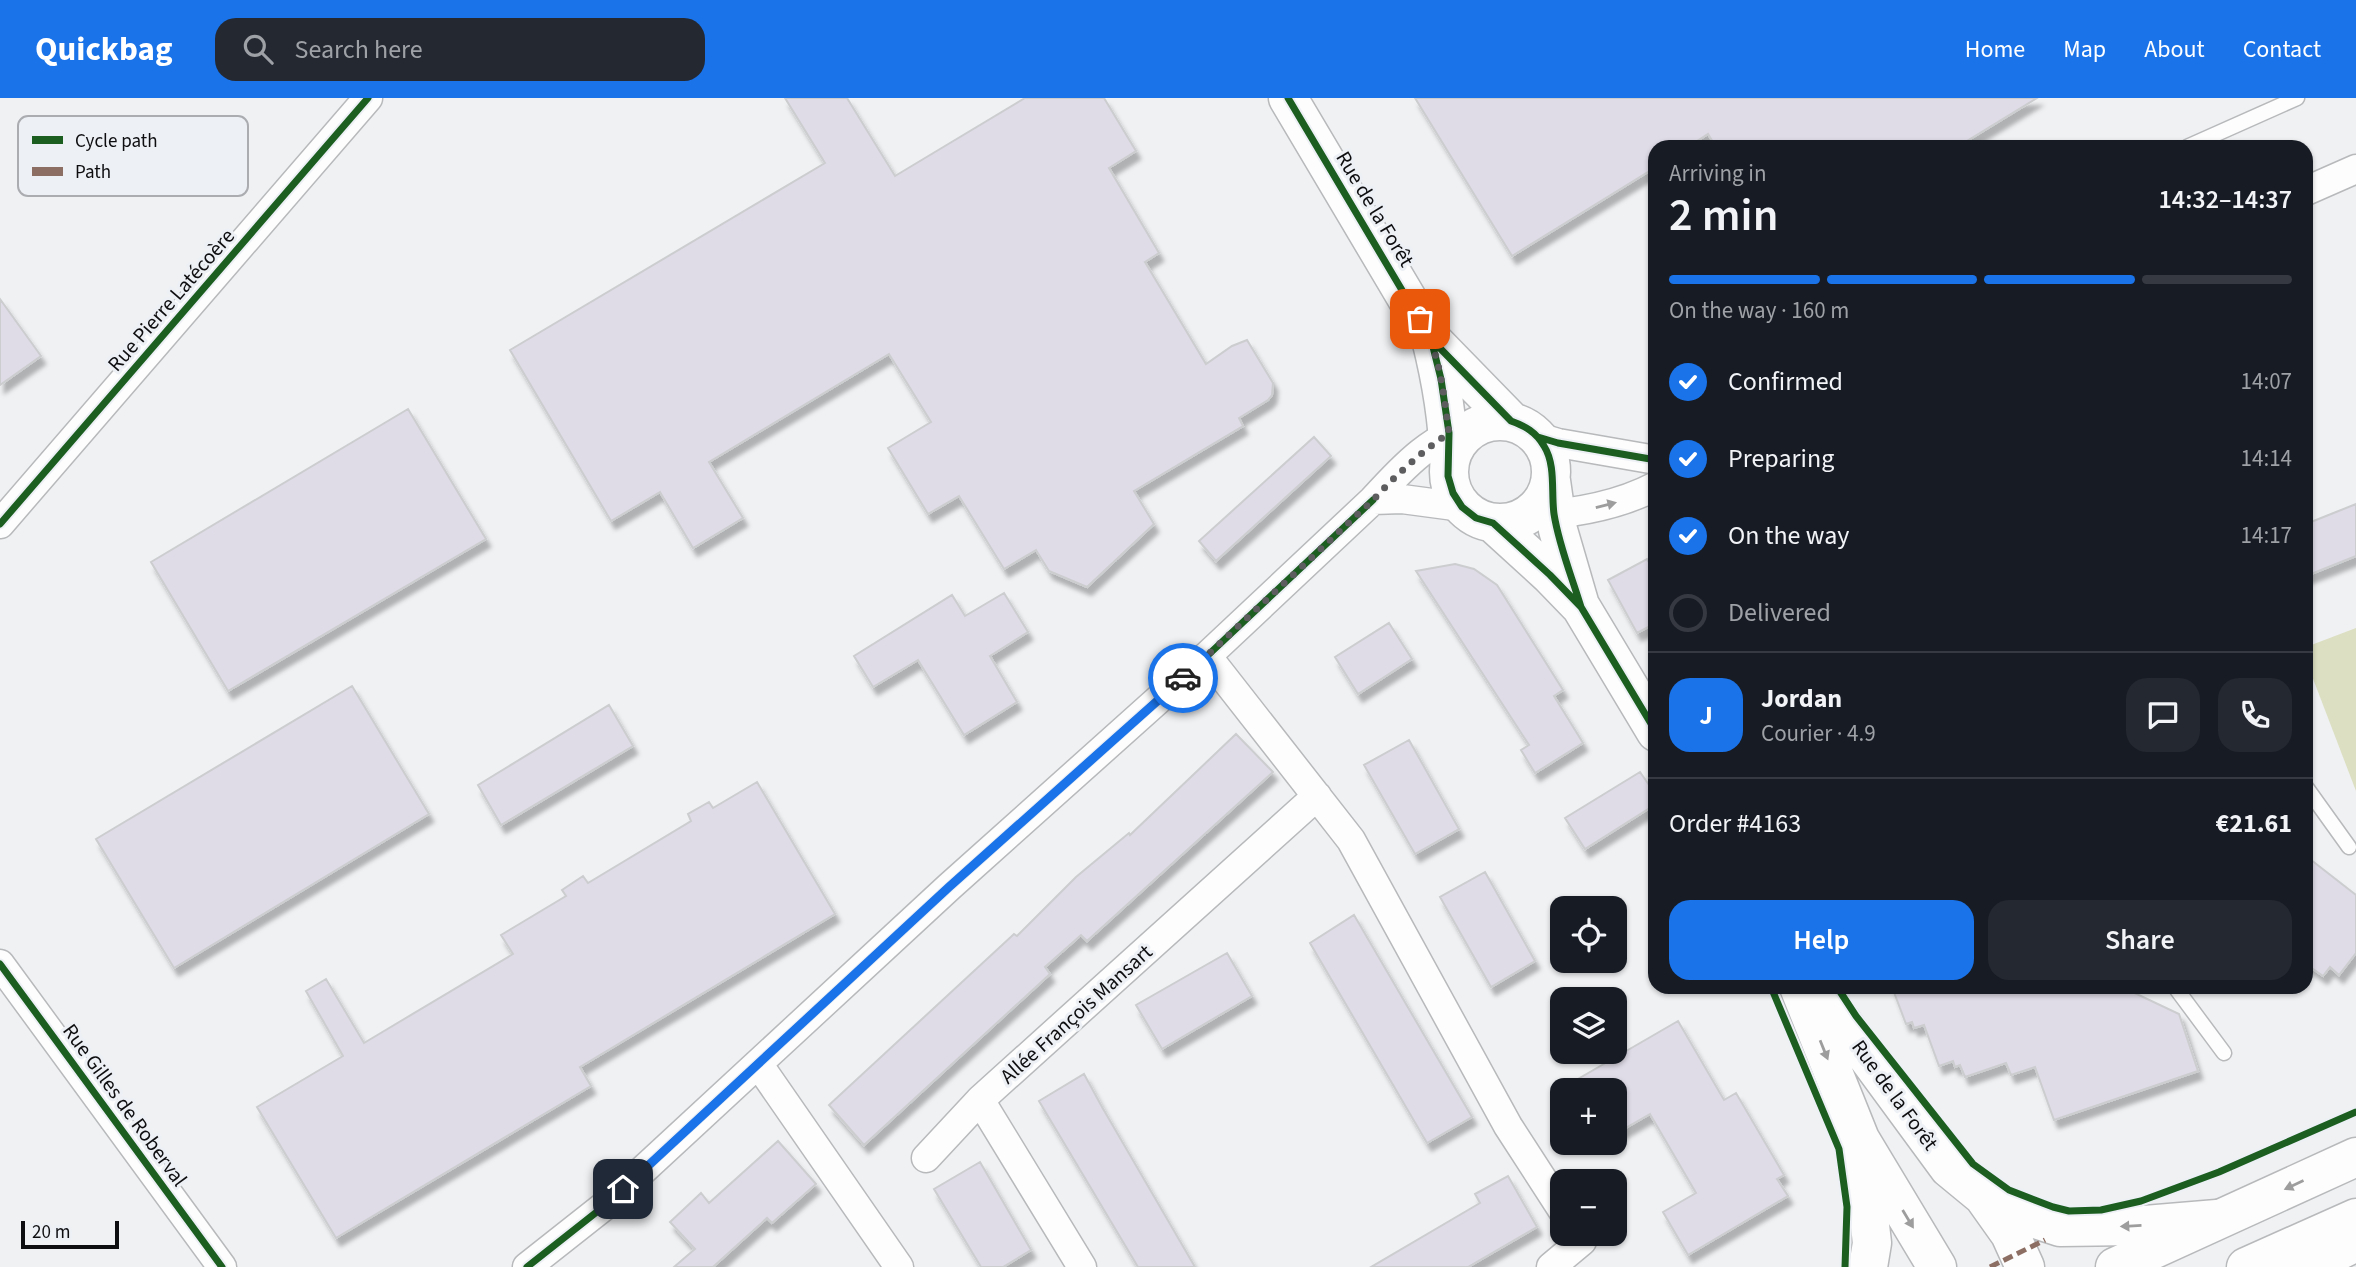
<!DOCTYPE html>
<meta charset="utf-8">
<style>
:root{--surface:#171b24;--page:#242831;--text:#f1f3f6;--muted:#9ea1a6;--line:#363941;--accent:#1a73e8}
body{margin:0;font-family:"Source Sans 3",sans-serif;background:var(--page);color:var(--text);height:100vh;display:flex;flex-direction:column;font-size:26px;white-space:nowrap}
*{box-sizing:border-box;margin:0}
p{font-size:23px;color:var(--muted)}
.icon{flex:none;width:38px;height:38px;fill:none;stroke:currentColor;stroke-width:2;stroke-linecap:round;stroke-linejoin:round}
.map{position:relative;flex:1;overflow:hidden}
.drawer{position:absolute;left:1648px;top:42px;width:665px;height:854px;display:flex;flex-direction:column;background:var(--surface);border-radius:21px;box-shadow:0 2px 5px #0004}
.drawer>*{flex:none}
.controls{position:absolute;left:1550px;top:798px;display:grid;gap:14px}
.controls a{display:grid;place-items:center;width:77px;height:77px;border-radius:14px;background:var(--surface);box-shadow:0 2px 5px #0004;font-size:35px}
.scale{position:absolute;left:21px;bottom:18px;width:98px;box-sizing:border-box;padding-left:7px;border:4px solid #0e0e10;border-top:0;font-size:19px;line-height:24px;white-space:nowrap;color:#0e0e10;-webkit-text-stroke:5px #edf0f5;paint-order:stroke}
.pin{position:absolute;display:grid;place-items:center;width:60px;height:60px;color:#fff;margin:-30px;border-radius:14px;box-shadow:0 4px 10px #0006}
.courier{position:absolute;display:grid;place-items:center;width:70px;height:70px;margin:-35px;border:5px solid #1a73e8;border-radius:50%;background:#fff;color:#222;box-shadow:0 2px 9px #0007}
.head em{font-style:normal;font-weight:600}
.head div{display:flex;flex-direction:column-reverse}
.head{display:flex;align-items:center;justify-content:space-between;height:119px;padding:0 21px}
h1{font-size:46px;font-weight:600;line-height:52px}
.bar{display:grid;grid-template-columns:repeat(4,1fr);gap:10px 7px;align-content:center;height:84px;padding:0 21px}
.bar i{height:9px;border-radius:5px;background:var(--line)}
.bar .current{background:var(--accent)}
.bar p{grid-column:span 4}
.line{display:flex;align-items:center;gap:18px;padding:0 21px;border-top:2px solid var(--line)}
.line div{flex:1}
.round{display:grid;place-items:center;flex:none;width:74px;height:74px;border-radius:21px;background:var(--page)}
ol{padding:0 21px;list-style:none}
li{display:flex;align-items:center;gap:21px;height:77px}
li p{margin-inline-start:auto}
li .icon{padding:7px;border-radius:50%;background:var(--accent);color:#fff;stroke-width:4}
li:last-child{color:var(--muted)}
li i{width:38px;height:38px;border:4px solid var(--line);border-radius:50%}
.action{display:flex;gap:14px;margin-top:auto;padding:14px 21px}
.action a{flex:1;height:80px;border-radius:21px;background:var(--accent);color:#fff;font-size:28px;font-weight:600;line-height:80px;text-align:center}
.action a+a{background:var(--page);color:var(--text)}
header{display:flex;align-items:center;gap:42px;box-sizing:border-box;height:98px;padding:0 35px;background:var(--accent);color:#fff}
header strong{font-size:33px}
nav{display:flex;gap:38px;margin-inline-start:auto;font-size:24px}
.search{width:490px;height:63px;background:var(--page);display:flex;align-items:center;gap:18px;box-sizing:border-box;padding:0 24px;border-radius:21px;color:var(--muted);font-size:26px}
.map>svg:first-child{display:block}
.green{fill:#dcdfc1}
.building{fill:#dfdbe7;stroke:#cccdcf;stroke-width:2;filter:url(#shadow)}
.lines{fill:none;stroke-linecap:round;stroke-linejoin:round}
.lane-casing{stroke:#b7b9bb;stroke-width:17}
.street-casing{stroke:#b7b9bb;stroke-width:31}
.secondary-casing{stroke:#b7b9bb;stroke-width:41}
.primary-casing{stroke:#b7b9bb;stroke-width:41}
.lane{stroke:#fdfdfd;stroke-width:14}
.street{stroke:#fdfdfd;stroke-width:28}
.secondary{stroke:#fdfdfd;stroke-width:38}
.primary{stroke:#fdfdfd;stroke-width:38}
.quiet{stroke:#8d6e63;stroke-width:5;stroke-dasharray:10 5;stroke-linecap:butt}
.cycleway-casing{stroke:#edf0f5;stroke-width:11}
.cycleway{stroke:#1b5e20;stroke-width:7}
.oneway{fill:#9d9d9e}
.done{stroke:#5d5d5f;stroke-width:7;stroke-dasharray:0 12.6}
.route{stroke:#1a73e8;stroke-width:9}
.labels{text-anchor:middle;stroke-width:6;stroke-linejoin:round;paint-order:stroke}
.street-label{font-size:21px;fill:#0e0e10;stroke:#edf0f5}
.key{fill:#edf0f5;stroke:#aaacb0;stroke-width:2}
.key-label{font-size:19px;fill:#0e0e10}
</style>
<header>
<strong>Quickbag</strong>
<div class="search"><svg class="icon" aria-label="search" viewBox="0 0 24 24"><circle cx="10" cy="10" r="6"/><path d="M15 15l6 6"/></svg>Search here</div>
<nav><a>Home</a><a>Map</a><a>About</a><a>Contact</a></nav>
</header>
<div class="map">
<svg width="2356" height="1169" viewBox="0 0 2356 1169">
<defs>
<filter id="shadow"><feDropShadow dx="4.5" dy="8" stdDeviation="2" flood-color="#0004"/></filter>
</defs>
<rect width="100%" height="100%" fill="#eff1f3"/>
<!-- green -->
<path class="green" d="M 2356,530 L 2356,693 L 2307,565 L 2306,549 Z"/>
<!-- building -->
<path class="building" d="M 785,0 L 847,0 L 895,78 L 1025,0 L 1104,0 L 1136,53 L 1109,70 L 1159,155 L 1145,164 L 1206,266 L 1232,248 L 1247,242 L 1273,285 L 1272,297 L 1268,302 L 1239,320 L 1243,328 L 1134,393 L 1154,426 L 1087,489 L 1049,473 L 1036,452 L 1004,471 L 959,398 L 928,416 L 888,350 L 931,324 L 889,256 L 709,364 L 743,420 L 693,450 L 660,394 L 611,423 L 510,252 L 825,65 Z
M 1415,0 L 2037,0 L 1957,49 L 1716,49 L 1708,36 L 1688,49 L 1656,49 L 1656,69 L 1512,158 Z
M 0,201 L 41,258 L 0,287 Z
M 408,311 L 486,441 L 228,593 L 151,464 Z
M 1314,339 L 1331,358 L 1216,463 L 1199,443 Z
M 2356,406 L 2356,458 L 2306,478 L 2306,426 Z
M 1647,461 L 1656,477 L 1656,525 L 1637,535 L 1608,482 Z
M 1455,466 L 1474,471 L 1497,487 L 1563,592 L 1554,598 L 1583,645 L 1535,675 L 1521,652 L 1529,647 L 1416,473 Z
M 1004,495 L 1028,534 L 990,558 L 1017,604 L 964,637 L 918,562 L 873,589 L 854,558 L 952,497 L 965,518 Z
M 1389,525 L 1412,561 L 1358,596 L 1335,559 Z
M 352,588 L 429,716 L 174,870 L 96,741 Z
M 609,607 L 633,648 L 501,727 L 478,687 Z
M 1236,636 L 1273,674 L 1087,843 L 1081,837 L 1045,869 L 1050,876 L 864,1047 L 829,1007 L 1014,836 L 1017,838 L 1076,779 L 1129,735 L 1130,737 Z
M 1409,642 L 1459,731 L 1415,756 L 1364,667 Z
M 1640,674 L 1656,697 L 1656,706 L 1585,751 L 1565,720 Z
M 757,684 L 835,816 L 580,969 L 591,988 L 336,1140 L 257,1009 L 343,958 L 306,893 L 326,881 L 364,945 L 513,856 L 501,837 L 566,798 L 562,792 L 583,778 L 588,785 L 691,723 L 688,716 L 709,704 L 713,710 Z
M 2306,758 L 2356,797 L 2356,855 L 2339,877 L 2330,869 L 2323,878 L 2306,866 Z
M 1485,774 L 1535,863 L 1491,889 L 1440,799 Z
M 1354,817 L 1472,1019 L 1427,1045 L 1310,845 Z
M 1227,855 L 1252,898 L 1162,951 L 1136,907 Z
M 1892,889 L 2122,889 L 2179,916 L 2198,973 L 2054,1022 L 2035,969 L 2011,977 L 2006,965 L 1965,979 L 1960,967 L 1955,969 L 1953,963 L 1939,968 L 1924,927 L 1914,930 L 1912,924 L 1906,926 Z
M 1678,923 L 1724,1002 L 1736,995 L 1784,1077 L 1777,1081 L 1788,1098 L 1688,1157 L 1663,1114 L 1696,1095 L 1650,1016 L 1615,1036 L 1615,992 L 1559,992 Z
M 1084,976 L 1102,1009 L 1195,1169 L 1138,1169 L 1039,1003 Z
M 778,1043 L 816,1086 L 772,1125 L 767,1120 L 713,1169 L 674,1169 L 695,1151 L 670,1124 L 701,1095 L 709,1105 Z
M 980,1064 L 1031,1152 L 1003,1169 L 981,1169 L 934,1091 Z
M 1508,1078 L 1537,1129 L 1468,1169 L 1371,1169 L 1480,1105 L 1475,1096 Z"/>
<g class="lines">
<defs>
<path id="lane" d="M 2187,49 L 2297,0
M 2306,689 L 2349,749
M 2175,889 L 2224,955"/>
<path id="street" d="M 2306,93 L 2356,71
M 1538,339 L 1558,345 L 1656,362
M 1373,402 L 1402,401 L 1462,409
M 1527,418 C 1572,416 1616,409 1656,388
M 0,426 L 368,0
M 1207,558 L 1351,742 L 1508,1028 L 1563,1113
M 0,866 L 222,1169
M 759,967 L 899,1169
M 926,1060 L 980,1002
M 527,1169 L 603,1109 L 949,789 L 1207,558 L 1373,402 C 1402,370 1435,334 1479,327
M 1082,1169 L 980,1002 L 1317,698
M 1551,1169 L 1582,1143 L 1577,1136"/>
<path id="secondary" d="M 1288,0 L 1431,241 L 1511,323
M 1431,241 C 1441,281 1448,321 1449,362
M1449 374a51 51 0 1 1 102 0a51 51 0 1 1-102 0Z
M 1551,383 L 1558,432 L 1579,504
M 1493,425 L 1550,477 L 1581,509 L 1656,634
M 1799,889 L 1860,1041 L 1937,1169
M 1816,889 L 1949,1070 L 1983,1098 L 2010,1136 L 2025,1169
M 1862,1057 L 1872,1145 L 1868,1169
M 1983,1098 L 2008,1112 L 2060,1129 L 2133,1128 L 2217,1121
M 2306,1169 L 2356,1144"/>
<path id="primary" d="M 2115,1169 L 2356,1059
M 2246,1169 L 2356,1120"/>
</defs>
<!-- lane casing -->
<use href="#lane" class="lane-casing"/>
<!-- street casing -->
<use href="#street" class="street-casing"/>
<!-- secondary casing -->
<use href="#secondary" class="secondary-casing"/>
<!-- primary casing -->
<use href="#primary" class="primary-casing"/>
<!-- lane -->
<use href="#lane" class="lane"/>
<!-- street -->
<use href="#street" class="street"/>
<!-- secondary -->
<use href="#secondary" class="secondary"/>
<!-- primary -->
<use href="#primary" class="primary"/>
<!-- quiet -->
<path class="quiet" d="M 1990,1169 L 2045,1142"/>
<defs>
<path id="cycleway" d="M 1288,0 L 1431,241 L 1511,323 C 1525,328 1536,334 1544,348 C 1556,367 1551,394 1554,416 C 1559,448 1572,479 1581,509
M 1431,241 L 1441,281 L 1449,335 L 1448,378 L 1453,395 L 1462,409 L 1476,420 L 1493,425 L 1550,477 L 1581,509 L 1656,634
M 1538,339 L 1558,345 L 1656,362
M 0,426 L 368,0
M 0,866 L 222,1169
M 1771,889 L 1839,1051 L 1847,1109 L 1845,1169
M 1837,889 L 1856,918 L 1973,1066 L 2009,1092 L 2053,1109 L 2069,1113 L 2101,1112 L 2141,1103 L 2219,1074 L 2356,1014
M 527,1169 L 603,1109 L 949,789 L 1207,558 L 1373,402"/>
</defs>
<!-- cycleway casing -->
<use href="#cycleway" class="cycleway-casing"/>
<!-- cycleway -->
<use href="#cycleway" class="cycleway"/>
</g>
<!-- one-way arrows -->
<defs><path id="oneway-solid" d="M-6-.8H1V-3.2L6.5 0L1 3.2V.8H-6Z" transform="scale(1.75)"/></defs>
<g class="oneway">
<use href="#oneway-solid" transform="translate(1606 407) rotate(-14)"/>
<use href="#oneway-solid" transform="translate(1824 952) rotate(68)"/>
<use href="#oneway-solid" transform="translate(2294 1087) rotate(155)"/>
<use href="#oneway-solid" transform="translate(1908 1121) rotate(59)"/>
<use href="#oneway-solid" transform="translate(2131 1128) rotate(177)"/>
</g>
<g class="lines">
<!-- done -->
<path class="done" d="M 1183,580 L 1373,402 C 1396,377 1421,354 1449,335 C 1443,295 1441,257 1420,221"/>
<!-- route -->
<path class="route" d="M 623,1091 L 949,789 L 1183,580"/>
</g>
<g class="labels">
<!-- street labels -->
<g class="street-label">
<text transform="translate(1375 111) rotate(59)" y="7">Rue de la Forêt</text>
<text transform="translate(171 202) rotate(-49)" y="7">Rue Pierre Latécoère</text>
<text transform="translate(1076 916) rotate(-42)" y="7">Allée François Mansart</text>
<text transform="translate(1895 997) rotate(54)" y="7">Rue de la Forêt</text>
<text transform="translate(125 1007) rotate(54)" y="7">Rue Gilles de Roberval</text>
</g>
</g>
<!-- legend -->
<rect x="18" y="18" width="230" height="80" rx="10" class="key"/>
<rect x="32" y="38" width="31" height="8" fill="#1b5e20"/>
<rect x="32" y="69" width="31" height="9" fill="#8d6e63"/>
<g class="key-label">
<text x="75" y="49">Cycle path</text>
<text x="75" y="80">Path</text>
</g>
</svg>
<div class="controls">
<a><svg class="icon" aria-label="locate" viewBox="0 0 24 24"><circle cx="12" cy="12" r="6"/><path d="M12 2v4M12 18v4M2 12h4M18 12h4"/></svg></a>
<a><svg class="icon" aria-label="layers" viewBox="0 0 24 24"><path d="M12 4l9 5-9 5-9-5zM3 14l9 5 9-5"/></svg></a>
<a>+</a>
<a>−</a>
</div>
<div class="scale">20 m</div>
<div class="pin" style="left:1420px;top:221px;background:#ea580c"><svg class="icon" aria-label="bag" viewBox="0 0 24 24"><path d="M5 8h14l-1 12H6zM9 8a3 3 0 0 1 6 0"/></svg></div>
<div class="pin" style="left:623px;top:1091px;background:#1f2937"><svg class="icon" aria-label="home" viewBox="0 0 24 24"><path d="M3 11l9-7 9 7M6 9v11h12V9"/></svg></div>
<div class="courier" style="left:1183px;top:580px"><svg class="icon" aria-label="car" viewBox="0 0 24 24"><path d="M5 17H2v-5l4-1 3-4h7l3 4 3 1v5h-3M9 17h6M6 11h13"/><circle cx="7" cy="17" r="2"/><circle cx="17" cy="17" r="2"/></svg></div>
<section class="drawer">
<div class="head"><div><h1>2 min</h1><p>Arriving in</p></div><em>14:32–14:37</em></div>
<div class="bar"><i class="current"></i><i class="current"></i><i class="current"></i><i></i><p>On the way · 160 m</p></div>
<ol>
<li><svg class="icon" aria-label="check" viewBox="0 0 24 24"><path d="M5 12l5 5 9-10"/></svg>Confirmed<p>14:07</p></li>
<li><svg class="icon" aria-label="check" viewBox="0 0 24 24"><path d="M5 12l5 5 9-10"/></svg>Preparing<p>14:14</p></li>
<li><svg class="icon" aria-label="check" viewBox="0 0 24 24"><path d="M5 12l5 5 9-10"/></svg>On the way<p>14:17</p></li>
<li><i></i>Delivered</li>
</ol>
<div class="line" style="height:126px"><b class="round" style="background:var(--accent);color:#fff">J</b><div><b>Jordan</b><p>Courier · 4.9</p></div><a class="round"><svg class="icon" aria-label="chat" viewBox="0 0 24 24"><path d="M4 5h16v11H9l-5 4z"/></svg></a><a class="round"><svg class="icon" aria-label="phone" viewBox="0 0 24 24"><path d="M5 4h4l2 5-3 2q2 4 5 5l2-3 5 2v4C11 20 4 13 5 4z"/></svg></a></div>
<div class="line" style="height:91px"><div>Order #4163</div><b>€21.61</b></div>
<div class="action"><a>Help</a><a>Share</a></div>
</section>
</div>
